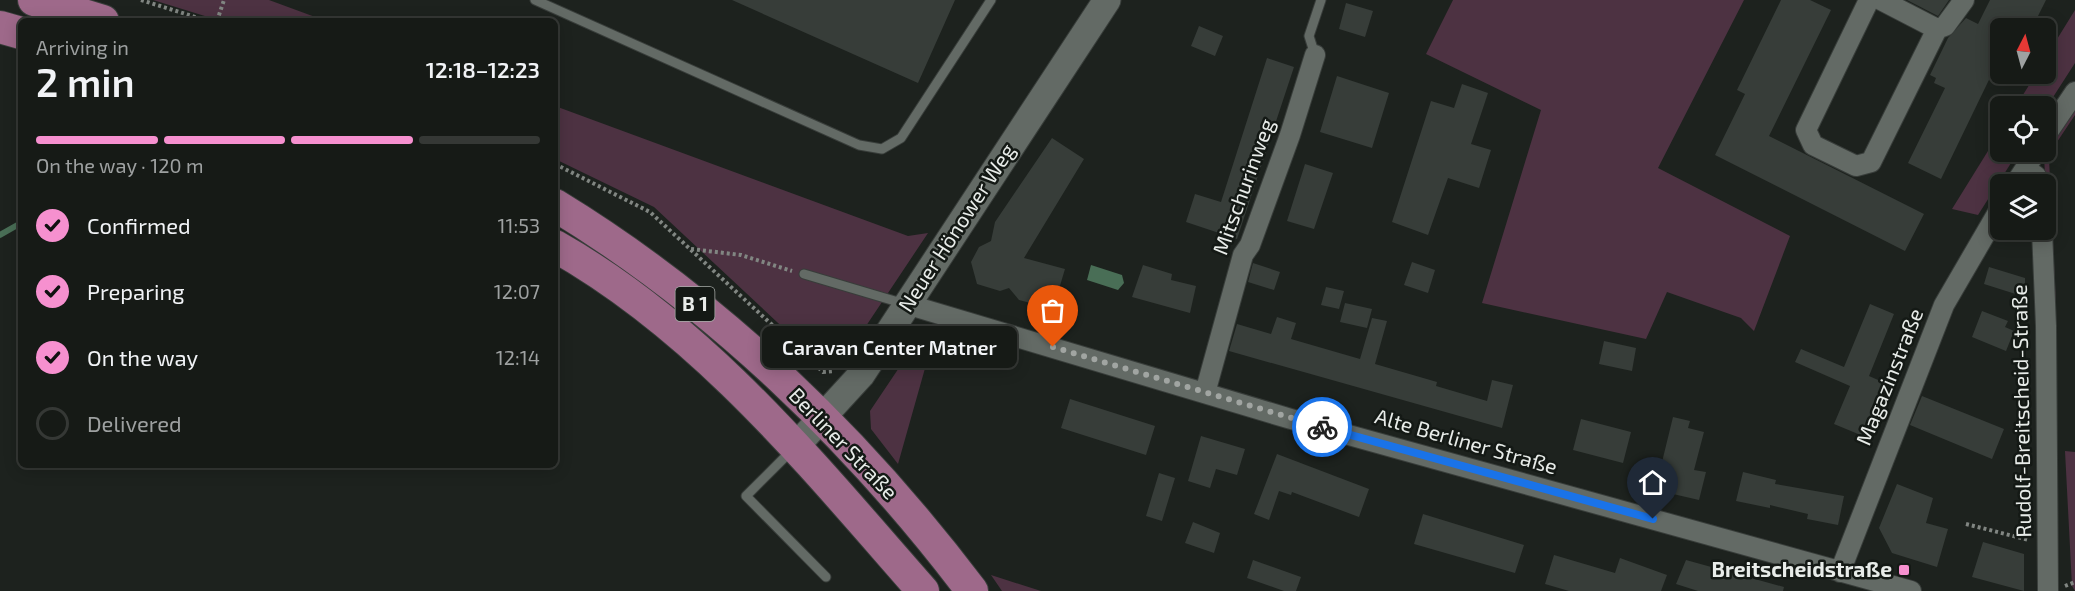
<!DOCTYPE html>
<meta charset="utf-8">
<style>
:root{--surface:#161a16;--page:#232723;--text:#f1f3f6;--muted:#9ea1a1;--line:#353835;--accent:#f690cf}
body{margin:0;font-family:"Exo 2",sans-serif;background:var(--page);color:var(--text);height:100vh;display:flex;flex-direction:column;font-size:22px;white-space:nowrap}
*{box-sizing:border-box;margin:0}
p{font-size:20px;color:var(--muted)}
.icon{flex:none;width:33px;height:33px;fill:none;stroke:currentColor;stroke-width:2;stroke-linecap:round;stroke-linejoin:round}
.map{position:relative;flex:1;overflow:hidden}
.details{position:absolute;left:18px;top:18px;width:540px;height:450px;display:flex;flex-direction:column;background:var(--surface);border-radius:9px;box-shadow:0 3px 15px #0003,0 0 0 2px var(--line)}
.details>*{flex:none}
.needle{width:39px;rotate:6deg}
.controls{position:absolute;left:1990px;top:18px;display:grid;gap:12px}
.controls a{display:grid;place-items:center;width:66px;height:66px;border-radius:9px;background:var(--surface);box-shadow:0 3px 15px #0003,0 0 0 2px var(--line);font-size:30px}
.pin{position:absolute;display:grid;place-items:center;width:51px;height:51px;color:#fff;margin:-62px -26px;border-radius:50% 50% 50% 0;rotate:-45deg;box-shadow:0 0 6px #0007}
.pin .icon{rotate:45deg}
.courier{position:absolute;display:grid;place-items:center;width:60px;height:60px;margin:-30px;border:4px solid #1a73e8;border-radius:50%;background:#fff;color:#222;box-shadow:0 2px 8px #0007}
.bubble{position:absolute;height:42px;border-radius:9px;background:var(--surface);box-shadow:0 3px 15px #0003,0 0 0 2px var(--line);font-size:20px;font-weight:600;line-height:42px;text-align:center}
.head em{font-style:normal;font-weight:600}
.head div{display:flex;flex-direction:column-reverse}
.head{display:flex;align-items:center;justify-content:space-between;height:102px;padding:0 18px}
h1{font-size:39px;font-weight:600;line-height:45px}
.bar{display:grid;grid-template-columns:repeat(4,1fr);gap:9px 6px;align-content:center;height:72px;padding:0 18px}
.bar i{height:8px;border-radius:4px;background:var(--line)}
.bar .active{background:var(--accent)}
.bar p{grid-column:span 4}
ol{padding:0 18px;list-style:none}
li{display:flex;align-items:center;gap:18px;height:66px}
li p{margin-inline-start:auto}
li .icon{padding:6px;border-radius:50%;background:var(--accent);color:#111;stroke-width:4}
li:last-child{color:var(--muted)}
li i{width:33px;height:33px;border:3px solid var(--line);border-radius:50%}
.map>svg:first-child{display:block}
.green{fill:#4d3242}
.water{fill:#496e56}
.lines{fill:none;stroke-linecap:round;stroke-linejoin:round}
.stream{stroke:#496e56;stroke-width:6}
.building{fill:#373d39}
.service-casing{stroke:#383d3a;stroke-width:11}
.minor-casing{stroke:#383d3a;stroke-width:22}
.secondary-casing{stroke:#383d3a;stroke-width:29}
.primary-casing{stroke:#383d3a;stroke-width:34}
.path{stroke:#818682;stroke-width:4;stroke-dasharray:3 3;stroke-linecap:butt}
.service{stroke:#636a65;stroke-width:9}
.minor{stroke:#636a65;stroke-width:20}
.secondary{stroke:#636a65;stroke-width:27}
.primary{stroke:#9e698a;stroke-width:32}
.done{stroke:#a1a5a2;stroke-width:6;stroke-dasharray:0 10.8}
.route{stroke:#1a73e8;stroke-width:8}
.poi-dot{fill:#f690cf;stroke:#141915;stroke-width:2}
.labels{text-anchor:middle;stroke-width:5;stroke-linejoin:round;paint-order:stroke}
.shield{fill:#141915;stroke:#a8ada9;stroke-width:1.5}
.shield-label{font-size:20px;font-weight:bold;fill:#e8ece9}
.street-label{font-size:21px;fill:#e8ece9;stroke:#141915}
.poi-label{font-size:21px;font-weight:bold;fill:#e8ece9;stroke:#141915;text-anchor:end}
</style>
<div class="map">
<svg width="2075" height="591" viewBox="0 0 2075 591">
<rect width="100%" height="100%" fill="#1d221e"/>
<!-- green -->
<path class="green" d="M 153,0 L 269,0 L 326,21 L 221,21 Z
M 1453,0 L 1744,0 L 1658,168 L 1790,236 L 1754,331 L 1741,318 L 1667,292 L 1646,339 L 1482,303 L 1541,110 L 1426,54 Z
M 2075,10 L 2075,63 L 2046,108 L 2016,106 L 2036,74 L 2046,74 L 2046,57 Z
M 555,106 L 908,236 L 928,233 L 842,362 L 823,365 L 654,207 L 555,159 Z
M 2075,108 L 2075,115 L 2053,148 L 2050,146 Z
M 2001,130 L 2001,152 L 2018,152 L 1978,215 L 1952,209 Z
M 2044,156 L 2049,159 L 2056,304 L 2052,305 Z
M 919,338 L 933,340 L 898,464 L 871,429 L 870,411 Z
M 2065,451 L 2075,452 L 2075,591 L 2072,586 Z
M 991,575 L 1041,591 L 1002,591 Z"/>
<!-- water -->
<path class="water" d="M 1091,265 L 1122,275 L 1124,283 L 1118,290 L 1087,280 Z"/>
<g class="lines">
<!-- stream -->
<path class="stream" d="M 0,235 L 21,223"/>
</g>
<!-- building -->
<path class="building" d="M 732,0 L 955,0 L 918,83 Z
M 1781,0 L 1810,0 L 1831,10 L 1769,136 L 1924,214 L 1905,251 L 1715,155 L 1745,94 L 1737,90 Z
M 1907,0 L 1949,0 L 1938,16 Z
M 1990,0 L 2046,0 L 2032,28 L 2001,28 L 2001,55 L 1941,179 L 1908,163 L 1945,88 L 1934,83 L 1936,78 L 1930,75 L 1948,38 L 1966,18 L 1978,24 Z
M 1346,3 L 1373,11 L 1365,37 L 1339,29 Z
M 1199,26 L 1223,36 L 1215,56 L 1191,46 Z
M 1267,58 L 1294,67 L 1237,239 L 1186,222 L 1195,194 L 1221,202 Z
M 1337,76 L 1389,93 L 1372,148 L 1320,132 Z
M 1462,84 L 1488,93 L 1471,144 L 1491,150 L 1479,188 L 1448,178 L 1428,235 L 1392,222 L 1431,101 L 1454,108 Z
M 1052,138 L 1084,159 L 1024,258 L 1065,269 L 1053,309 L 1019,300 L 1009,288 L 1000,291 L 977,284 L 971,262 L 979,247 L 991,241 L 995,222 Z
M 1305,164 L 1333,173 L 1314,229 L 1287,221 Z
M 1412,262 L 1435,270 L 1428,293 L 1404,285 Z
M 1253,263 L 1280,272 L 1274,290 L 1248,282 Z
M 1143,265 L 1172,274 L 1171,280 L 1196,286 L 1190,313 L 1132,297 Z
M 1989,267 L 2025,278 L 2025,297 L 1984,284 Z
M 1326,287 L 1344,291 L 1339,309 L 1321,305 Z
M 1345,303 L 1372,309 L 1367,328 L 1340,322 Z
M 1870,304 L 1894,314 L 1869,376 L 1885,383 L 1863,436 L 1834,424 L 1850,386 L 1795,362 L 1801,349 L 1844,367 Z
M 1982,311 L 2008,321 L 2005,327 L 2014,331 L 2006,351 L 1972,337 Z
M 1277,317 L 1296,323 L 1291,339 L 1360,359 L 1372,318 L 1387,321 L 1375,364 L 1437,382 L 1436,386 L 1487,401 L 1492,380 L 1513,385 L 1502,428 L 1229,351 L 1237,324 L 1271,334 Z
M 1604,341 L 1636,348 L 1632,371 L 1599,364 Z
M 1922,396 L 2004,429 L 1992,459 L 1910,425 Z
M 1070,399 L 1155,426 L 1146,455 L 1061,428 Z
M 1673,417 L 1690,421 L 1688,428 L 1704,432 L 1694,470 L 1706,472 L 1699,500 L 1647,488 L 1654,460 L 1662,462 Z
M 1581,419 L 1631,432 L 1623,463 L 1573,450 Z
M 1201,436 L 1245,449 L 1237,475 L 1216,469 L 1210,488 L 1188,481 Z
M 1277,454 L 1369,489 L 1359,517 L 1292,492 L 1291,495 L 1279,491 L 1269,520 L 1254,514 Z
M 1743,472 L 1776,480 L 1775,484 L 1844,496 L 1838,525 L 1807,519 L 1808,514 L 1791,510 L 1770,505 L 1770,508 L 1736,501 Z
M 1159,473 L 1175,478 L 1162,521 L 1146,516 Z
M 1897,484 L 1933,498 L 1926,523 L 1948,529 L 1937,567 L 1892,553 L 1879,528 Z
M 1423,514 L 1524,545 L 1515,573 L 1414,544 Z
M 1193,522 L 1220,533 L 1214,553 L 1185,543 Z
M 1983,542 L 2024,554 L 2024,591 L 1972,577 Z
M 1554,555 L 1615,573 L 1620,558 L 1667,575 L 1661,591 L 1569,591 L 1545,584 Z
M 1253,560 L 1301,577 L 1296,591 L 1284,591 L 1247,578 Z
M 1686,560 L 1784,587 L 1783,591 L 1698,591 L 1676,584 Z"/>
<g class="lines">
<defs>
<path id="service" d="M 535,0 L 859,145 L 882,149 L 901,138 L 991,0
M 1315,55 L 1309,36 L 1321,0
M 804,274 L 905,304
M 792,450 L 746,496 L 826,577"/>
<path id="minor" d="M 1869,0 L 1806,130 L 1813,145 L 1856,166 L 1871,162 L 1937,29
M 1881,0 L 1937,29 L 1945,26 L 1964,0
M 2046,135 L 2075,92
M 2025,169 L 2036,176 L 2040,184
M 2015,184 L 2036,152
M 2042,230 L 2046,326 L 2048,591
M 906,304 L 1291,419 L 1911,591
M 1205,393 L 1243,255 L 1250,245 L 1290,135 L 1315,55
M 1840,572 L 1944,305 L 2001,207"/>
<path id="secondary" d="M 796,446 L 861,375 L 1107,0"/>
<path id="primary" d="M 34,0 L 103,21
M 0,27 L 21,33
M 555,205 C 717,304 858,440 972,591
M 555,246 C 704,330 812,465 923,591"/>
</defs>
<!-- service casing -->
<use href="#service" class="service-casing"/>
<!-- minor casing -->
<use href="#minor" class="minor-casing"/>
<!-- secondary casing -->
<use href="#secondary" class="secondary-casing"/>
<!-- primary casing -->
<use href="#primary" class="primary-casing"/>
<!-- path -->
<path class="path" d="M 141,0 L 208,21
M 217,21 L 224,0
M 555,164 L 650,212 L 823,372 L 834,371
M 2054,196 L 2055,218
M 691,249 L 741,255 L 792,271
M 1966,524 L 2029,540
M 2065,586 L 2075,582"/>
<!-- service -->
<use href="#service" class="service"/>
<!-- minor -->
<use href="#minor" class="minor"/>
<!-- secondary -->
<use href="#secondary" class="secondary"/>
<!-- primary -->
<use href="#primary" class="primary"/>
</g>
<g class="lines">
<!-- done -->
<path class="done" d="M 1053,347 L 1322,427"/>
<!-- route -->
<path class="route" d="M 1322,427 L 1653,519"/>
</g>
<!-- markers -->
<rect class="poi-dot" x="1898" y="564" width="12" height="12" rx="3"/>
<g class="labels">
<!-- shield labels -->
<rect class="shield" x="675.5" y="287" width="39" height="34" rx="4.5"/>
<g class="shield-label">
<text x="695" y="311">B 1</text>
</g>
<!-- street labels -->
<g class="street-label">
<text transform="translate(1244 187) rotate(-70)" y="7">Mitschurinweg</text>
<text transform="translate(957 228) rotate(-57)" y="7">Neuer Hönower Weg</text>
<text transform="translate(1890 377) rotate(-68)" y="7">Magazinstraße</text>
<text transform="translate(2022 411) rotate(-91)" y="7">Rudolf-Breitscheid-Straße</text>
<text transform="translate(1466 442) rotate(16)" y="7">Alte Berliner Straße</text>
<text transform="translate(843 444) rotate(46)" y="7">Berliner Straße</text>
</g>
<!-- poi labels -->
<g class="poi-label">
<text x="1892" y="577">Breitscheidstraße</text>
</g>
</g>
</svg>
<div class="controls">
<a><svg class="needle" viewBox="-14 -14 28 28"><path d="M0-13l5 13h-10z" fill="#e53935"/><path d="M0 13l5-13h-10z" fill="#9ea1a1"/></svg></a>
<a><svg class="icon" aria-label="locate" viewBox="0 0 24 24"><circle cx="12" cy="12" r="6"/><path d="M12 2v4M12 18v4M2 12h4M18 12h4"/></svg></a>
<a><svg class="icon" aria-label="layers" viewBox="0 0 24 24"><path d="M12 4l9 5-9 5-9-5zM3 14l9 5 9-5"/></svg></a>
</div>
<div class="pin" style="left:1053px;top:347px;background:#ea580c"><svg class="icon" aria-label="bag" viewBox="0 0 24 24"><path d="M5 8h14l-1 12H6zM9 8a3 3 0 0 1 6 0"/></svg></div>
<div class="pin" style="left:1653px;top:519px;background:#1f2937"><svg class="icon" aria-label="home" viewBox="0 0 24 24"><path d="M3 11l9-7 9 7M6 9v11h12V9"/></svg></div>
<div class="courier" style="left:1322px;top:427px"><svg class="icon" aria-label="bike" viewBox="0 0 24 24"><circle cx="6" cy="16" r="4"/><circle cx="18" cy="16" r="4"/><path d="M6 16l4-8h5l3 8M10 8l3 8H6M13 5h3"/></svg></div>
<div class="bubble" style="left:762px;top:326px;width:255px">Caravan Center Matner</div>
<section class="details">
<div class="head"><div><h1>2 min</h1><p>Arriving in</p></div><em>12:18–12:23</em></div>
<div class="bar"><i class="active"></i><i class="active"></i><i class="active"></i><i></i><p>On the way · 120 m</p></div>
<ol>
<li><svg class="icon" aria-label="check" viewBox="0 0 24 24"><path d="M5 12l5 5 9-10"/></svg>Confirmed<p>11:53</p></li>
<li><svg class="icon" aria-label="check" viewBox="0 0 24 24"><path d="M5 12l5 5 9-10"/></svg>Preparing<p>12:07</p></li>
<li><svg class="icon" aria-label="check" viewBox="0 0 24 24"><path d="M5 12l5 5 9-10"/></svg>On the way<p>12:14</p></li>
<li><i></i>Delivered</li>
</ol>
</section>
</div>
